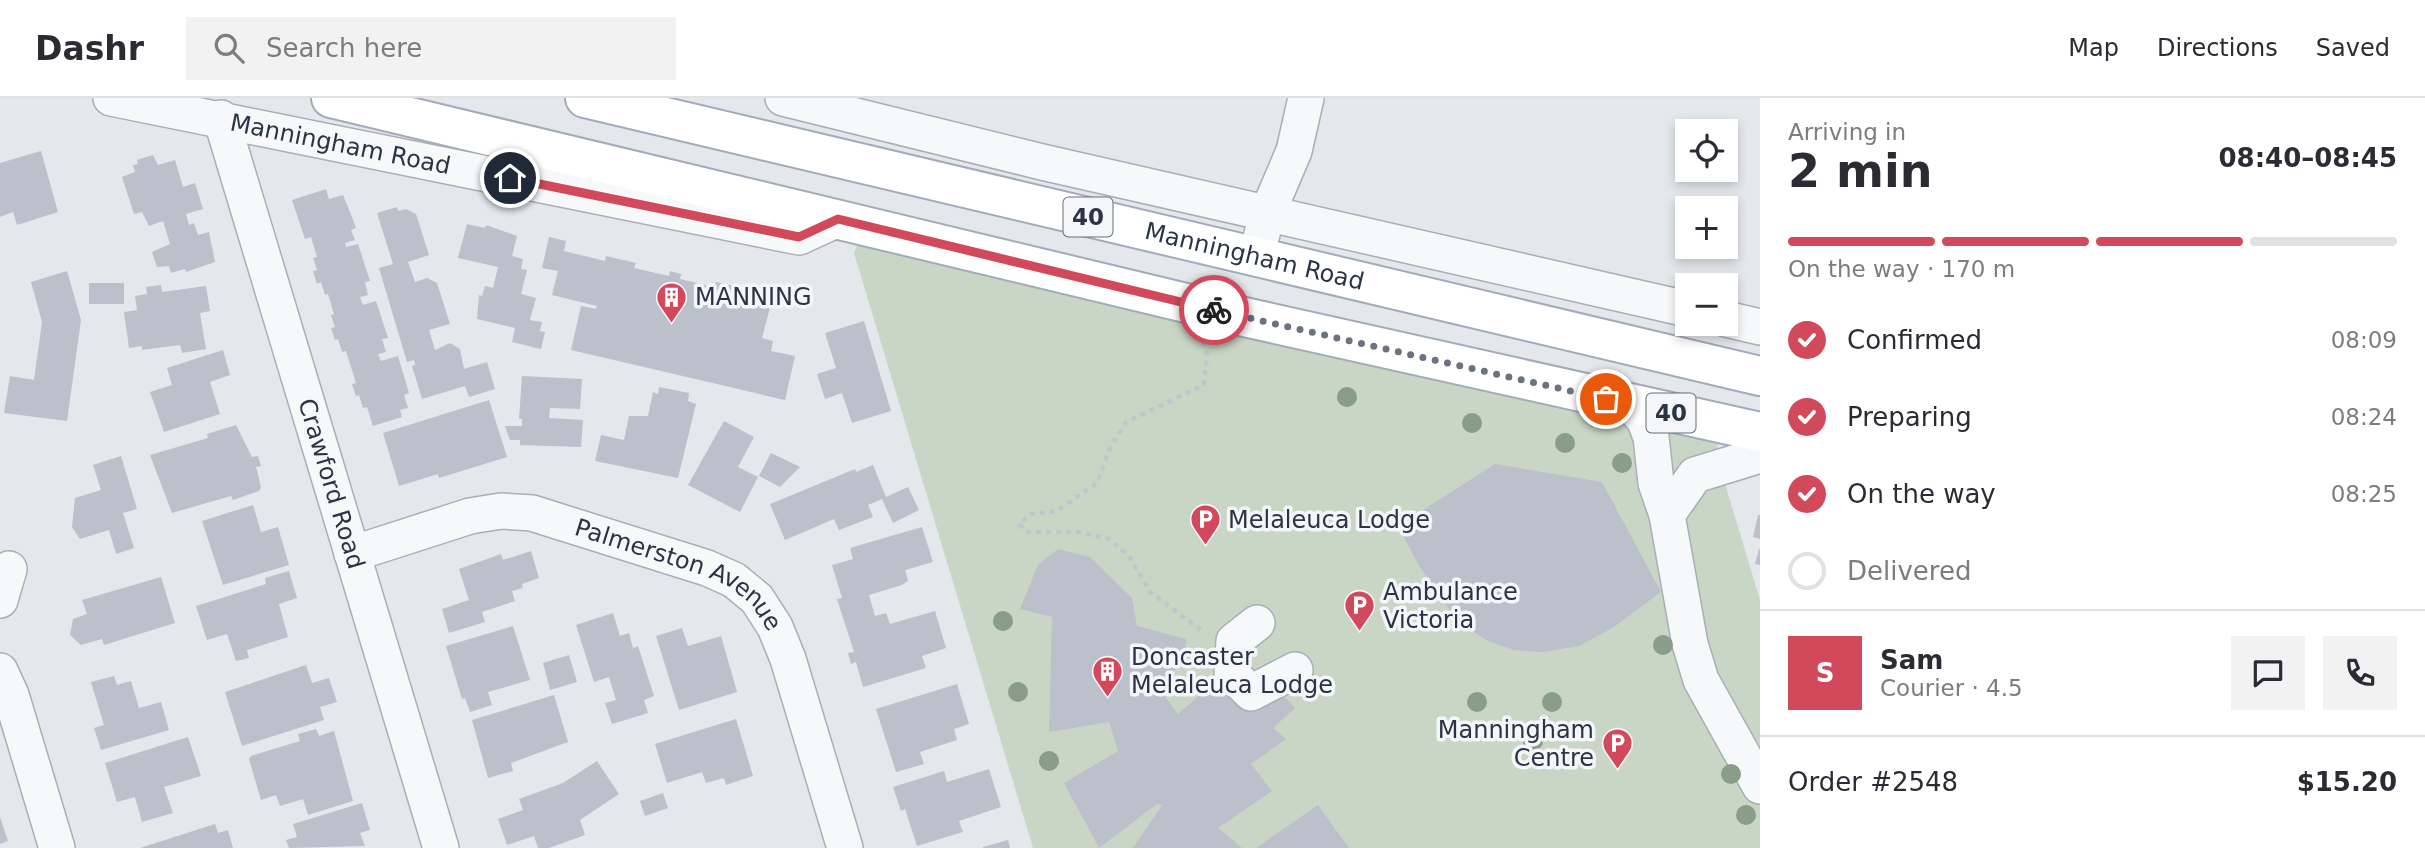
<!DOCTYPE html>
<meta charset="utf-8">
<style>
:root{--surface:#fff;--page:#f2f2f3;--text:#2b2b33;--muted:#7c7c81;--line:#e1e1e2;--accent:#d1495b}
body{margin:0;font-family:"DejaVu Sans",sans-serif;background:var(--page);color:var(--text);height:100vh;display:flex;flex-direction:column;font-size:26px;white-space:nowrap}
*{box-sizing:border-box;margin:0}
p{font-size:23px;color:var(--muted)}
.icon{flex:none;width:38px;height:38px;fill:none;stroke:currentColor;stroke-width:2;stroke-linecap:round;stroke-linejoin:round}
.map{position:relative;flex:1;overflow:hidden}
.side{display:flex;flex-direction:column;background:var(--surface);width:665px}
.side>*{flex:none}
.fabs{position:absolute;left:1675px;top:21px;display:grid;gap:14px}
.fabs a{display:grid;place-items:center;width:63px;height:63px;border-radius:0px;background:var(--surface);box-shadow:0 4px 10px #0003;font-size:35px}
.pin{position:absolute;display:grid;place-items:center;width:60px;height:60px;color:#fff;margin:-30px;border:4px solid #fff;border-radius:50%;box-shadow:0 2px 7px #0007}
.courier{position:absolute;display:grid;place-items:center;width:70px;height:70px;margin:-35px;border:5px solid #d1495b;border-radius:50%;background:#fff;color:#222;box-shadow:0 2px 9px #0007}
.overview em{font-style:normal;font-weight:700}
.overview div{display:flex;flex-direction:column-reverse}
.overview{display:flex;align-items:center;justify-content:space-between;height:119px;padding:0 28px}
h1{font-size:46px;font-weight:700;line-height:52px}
.bar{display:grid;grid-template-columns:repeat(4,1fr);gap:10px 7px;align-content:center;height:84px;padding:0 28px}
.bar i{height:9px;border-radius:5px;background:var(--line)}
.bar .on{background:var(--accent)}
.bar p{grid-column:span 4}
.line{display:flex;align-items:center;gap:18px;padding:0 28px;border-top:2px solid var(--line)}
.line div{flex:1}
.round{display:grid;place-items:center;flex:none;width:74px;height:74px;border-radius:0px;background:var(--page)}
ol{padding:0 28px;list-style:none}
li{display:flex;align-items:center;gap:21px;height:77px}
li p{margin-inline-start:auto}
li .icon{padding:7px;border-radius:50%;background:var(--accent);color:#fff;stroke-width:4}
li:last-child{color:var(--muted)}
li i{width:38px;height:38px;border:4px solid var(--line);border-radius:50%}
header{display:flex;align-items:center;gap:42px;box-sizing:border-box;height:98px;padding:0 35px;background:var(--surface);border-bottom:2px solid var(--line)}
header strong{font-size:33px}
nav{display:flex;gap:38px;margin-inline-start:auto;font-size:24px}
.search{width:490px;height:63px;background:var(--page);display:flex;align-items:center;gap:18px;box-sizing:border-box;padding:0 24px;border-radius:0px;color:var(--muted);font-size:26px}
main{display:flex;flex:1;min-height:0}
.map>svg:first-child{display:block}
.green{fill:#c9d6c5}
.building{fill:#bbc0ca}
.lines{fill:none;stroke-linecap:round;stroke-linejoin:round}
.minor-casing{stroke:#a9aeb7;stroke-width:38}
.major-casing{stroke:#a3abb8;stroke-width:42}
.path{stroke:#c2c5cb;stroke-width:4.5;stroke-dasharray:5 5;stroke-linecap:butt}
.minor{stroke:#f7f8fa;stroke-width:35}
.major{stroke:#fff;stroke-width:38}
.tree{fill:#899d89}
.done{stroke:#6c737f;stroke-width:7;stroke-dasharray:0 12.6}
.route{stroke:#d1495b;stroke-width:9}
.labels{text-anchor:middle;stroke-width:7;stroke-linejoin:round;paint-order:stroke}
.shield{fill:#f4f6f9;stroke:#676e7b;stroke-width:2}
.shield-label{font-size:23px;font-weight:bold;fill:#2b3445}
.street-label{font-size:24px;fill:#2b3445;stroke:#f4f6f9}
.poi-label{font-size:24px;fill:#2b3445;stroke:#f4f6f9;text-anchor:start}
</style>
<header>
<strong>Dashr</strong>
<div class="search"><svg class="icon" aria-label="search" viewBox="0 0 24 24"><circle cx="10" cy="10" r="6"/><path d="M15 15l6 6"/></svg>Search here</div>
<nav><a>Map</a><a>Directions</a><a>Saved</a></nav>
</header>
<main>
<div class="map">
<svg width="1760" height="750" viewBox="0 0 1760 750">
<rect width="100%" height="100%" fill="#e4e7ec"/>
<!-- green -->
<path class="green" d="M 866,128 L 1715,324 L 1720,369 L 1760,502 L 1760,750 L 1033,750 L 854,155 Z"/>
<!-- building -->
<path class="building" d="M 41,53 L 58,114 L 17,127 L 13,114 L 0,119 L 0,65 Z
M 153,57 L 158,67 L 175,62 L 183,89 L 195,85 L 203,111 L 186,116 L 189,127 L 194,125 L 198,137 L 209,134 L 215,164 L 186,174 L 185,171 L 171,175 L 169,168 L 157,169 L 152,154 L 170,146 L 163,123 L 149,128 L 142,114 L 134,116 L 122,79 L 135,74 L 133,67 L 138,66 L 137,62 Z
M 326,91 L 329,101 L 343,97 L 350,114 L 356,130 L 351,132 L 355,142 L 345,145 L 346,149 L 358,146 L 370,183 L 365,184 L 368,197 L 360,199 L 363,207 L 376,203 L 388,240 L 382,241 L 386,254 L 378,256 L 381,263 L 398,258 L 409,295 L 404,297 L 408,310 L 400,312 L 402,319 L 373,328 L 367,309 L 363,310 L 359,297 L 356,298 L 352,286 L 356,285 L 346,253 L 342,254 L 338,241 L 335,242 L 331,230 L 335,229 L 331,217 L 334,216 L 328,196 L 325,197 L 321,184 L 317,186 L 313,173 L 317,172 L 313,160 L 317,159 L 311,139 L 305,141 L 292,102 Z
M 397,109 L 398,113 L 406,111 L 416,116 L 429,157 L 408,164 L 415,184 L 427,180 L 437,185 L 450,226 L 429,232 L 435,252 L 450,245 L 460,251 L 464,271 L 487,264 L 495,291 L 469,299 L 465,288 L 422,301 L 412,268 L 415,267 L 414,262 L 407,264 L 379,170 L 393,166 L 377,115 Z
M 467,126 L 485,130 L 486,127 L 517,138 L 512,158 L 523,161 L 521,171 L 527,172 L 521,196 L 536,200 L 530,222 L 542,224 L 540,233 L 545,234 L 541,251 L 512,244 L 515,230 L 477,221 L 479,197 L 482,198 L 485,188 L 493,190 L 498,169 L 458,160 Z
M 549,139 L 566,143 L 564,153 L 605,163 L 606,158 L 636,165 L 634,170 L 669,178 L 670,173 L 681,176 L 680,181 L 714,189 L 716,184 L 749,191 L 747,196 L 772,202 L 762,240 L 773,243 L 771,253 L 795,258 L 785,302 L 571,252 L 581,208 L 596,211 L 597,208 L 552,197 L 558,173 L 542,170 Z
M 67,173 L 81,222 L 67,323 L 4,315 L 10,278 L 34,282 L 42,224 L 31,184 Z
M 89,185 L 124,185 L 124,206 L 89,206 Z
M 161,187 L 162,194 L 206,188 L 210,213 L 200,215 L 206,251 L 182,255 L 180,247 L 142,252 L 142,248 L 129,250 L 124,214 L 137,212 L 135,198 L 147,196 L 146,189 Z
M 864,223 L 891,313 L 852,325 L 842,295 L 825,301 L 817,276 L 836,270 L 825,235 Z
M 223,252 L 230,277 L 210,284 L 220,316 L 164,334 L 150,294 L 172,287 L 167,270 Z
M 522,278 L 582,281 L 580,311 L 550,310 L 549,320 L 583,322 L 581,349 L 520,347 L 520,342 L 510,342 L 505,328 L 522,328 L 522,321 L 519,321 Z
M 659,289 L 689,295 L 688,303 L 696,306 L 678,380 L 595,363 L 601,337 L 624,342 L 629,318 L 648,318 L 653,294 L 658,296 Z
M 489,302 L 507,359 L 439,380 L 438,376 L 399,388 L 383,335 Z
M 724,323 L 754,339 L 738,369 L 758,379 L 740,414 L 688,387 Z
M 236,327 L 252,359 L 258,358 L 261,368 L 256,369 L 261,389 L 259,393 L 233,402 L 231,398 L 172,415 L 150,357 L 208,340 L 207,336 Z
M 771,355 L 800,369 L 780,389 L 759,378 Z
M 121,358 L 137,411 L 123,415 L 134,450 L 116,456 L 109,432 L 80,441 L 72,429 L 75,400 L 101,392 L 93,367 Z
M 1495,366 L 1602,384 L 1661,494 L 1614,529 L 1579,548 L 1543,554 L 1514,552 L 1488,543 L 1458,524 L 1418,466 L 1398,428 Z
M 873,367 L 886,399 L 908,389 L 919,412 L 893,425 L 882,401 L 868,407 L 873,419 L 839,432 L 834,421 L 785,442 L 770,406 L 855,371 L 856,374 Z
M 253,407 L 261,434 L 278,429 L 289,467 L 223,487 L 202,423 Z
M 1758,417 L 1760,417 L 1760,441 L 1753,439 Z
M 922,429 L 933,464 L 905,472 L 908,483 L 902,487 L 869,497 L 875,518 L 886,515 L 890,526 L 935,513 L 946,550 L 922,558 L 926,570 L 863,589 L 856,564 L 851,566 L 848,555 L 854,554 L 837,501 L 842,500 L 832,467 L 853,461 L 850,450 Z
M 1058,451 L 1090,459 L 1132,500 L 1137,528 L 1186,541 L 1184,562 L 1158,589 L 1178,616 L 1222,578 L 1250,612 L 1276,590 L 1295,610 L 1273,630 L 1286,641 L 1251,666 L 1272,693 L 1218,730 L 1242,750 L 1133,750 L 1162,707 L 1157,706 L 1099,750 L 1064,685 L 1118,653 L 1109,624 L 1049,634 L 1052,519 L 1020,511 L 1038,467 Z
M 1759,451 L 1760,451 L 1760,467 L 1755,466 Z
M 531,453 L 539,480 L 522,486 L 523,490 L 512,493 L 515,503 L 482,514 L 485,524 L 449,535 L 442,511 L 469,502 L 459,471 L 501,456 L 503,462 Z
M 289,473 L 297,500 L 279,506 L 288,539 L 247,552 L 249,560 L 236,563 L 227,536 L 207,542 L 196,508 L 266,486 L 265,480 Z
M 161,479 L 175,525 L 104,547 L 102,541 L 81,547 L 70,537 L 73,521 L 87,516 L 82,502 Z
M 613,515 L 620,538 L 629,535 L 633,550 L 638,548 L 654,598 L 644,602 L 648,615 L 612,626 L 605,605 L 616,602 L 609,579 L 594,584 L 576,527 Z
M 513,528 L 530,582 L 488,594 L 492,607 L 470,614 L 465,600 L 462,601 L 446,548 Z
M 682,530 L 688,548 L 721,538 L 737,594 L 679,612 L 656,538 Z
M 569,557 L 577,584 L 550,592 L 543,565 Z
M 306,567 L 312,585 L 329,580 L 337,604 L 320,609 L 324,622 L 242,648 L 225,594 Z
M 114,578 L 117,587 L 131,583 L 139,610 L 161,604 L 169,632 L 101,652 L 94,630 L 104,627 L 91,584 Z
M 957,586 L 969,626 L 954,631 L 957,642 L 920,654 L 924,666 L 896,674 L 876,611 Z
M 554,597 L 568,644 L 511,665 L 513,673 L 488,680 L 472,622 Z
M 736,621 L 753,678 L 726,687 L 724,680 L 706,685 L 702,674 L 667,685 L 655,646 Z
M 316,631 L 319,638 L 334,633 L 353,703 L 308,717 L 303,701 L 280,708 L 276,697 L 261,702 L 249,661 L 251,658 L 300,643 L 298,636 Z
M 188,639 L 201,678 L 164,689 L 173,715 L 142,724 L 135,699 L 117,704 L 105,665 Z
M 597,663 L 619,696 L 580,722 L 585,737 L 549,750 L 538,750 L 534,738 L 507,747 L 498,721 L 523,712 L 519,701 L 563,685 Z
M 989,671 L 1001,709 L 959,723 L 963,734 L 917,748 L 905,711 L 901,713 L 893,689 L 944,673 L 947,684 Z
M 663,695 L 668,710 L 645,718 L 640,703 Z
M 362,705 L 370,732 L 360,735 L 365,748 L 289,750 L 286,742 L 297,739 L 293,726 Z
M 1318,707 L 1349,750 L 1256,750 Z
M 0,719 L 8,743 L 0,746 Z
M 215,726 L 218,735 L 228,732 L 233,750 L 140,750 Z
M 1008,742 L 1010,750 L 983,750 L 983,749 Z"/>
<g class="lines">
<defs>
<g id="minor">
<path id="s1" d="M 111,0 L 799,139 L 838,121"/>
<path d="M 783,0 L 1042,64 L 1687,211"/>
<path id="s2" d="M 221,20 L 441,750"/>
<path d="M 1256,158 L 1268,114 L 1294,53 L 1306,0"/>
<path d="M 1726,221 L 1760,229"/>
<path d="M 1630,306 L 1644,321 L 1651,339 L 1656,385 L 1667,417 L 1690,546 L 1701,582 L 1760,688"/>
<path d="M 1667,417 L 1695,377 L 1760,357"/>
<path id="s3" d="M 352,456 L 470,418 L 501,413 L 532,415 L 707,470 L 734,482 L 757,501 L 775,529 L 788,561 L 845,750"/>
<path d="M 0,502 L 9,471"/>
<path d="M 1257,525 L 1234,543 L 1232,576 L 1251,595 L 1295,572"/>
<path d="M 0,573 L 11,597 L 57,750"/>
</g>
<g id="major">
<path d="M 331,0 L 1240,218 L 1760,334"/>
<path id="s4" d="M 585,0 L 1760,278"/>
</g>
</defs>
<!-- minor casing -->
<use href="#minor" class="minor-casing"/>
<!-- major casing -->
<use href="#major" class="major-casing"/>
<!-- path -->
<path class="path" d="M 1203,243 L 1207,257 L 1204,287 L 1126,324 L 1110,350 L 1097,385 L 1057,413 L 1031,416 L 1019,426 L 1027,434 L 1078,434 L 1109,441 L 1129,458 L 1150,494 L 1205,535"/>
<!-- minor -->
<use href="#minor" class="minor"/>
<!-- major -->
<use href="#major" class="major"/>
</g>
<!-- trees -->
<g class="tree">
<circle cx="1347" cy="299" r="10"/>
<circle cx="1472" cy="325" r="10"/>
<circle cx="1565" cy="345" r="10"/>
<circle cx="1622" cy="365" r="10"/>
<circle cx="1003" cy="523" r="10"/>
<circle cx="1663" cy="547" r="10"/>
<circle cx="1018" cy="594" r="10"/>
<circle cx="1477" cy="604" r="10"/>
<circle cx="1552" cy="604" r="10"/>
<circle cx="1533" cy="643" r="10"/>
<circle cx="1049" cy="663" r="10"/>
<circle cx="1731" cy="676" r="10"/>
<circle cx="1746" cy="717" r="10"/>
</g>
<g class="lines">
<!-- done -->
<path class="done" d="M 1214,212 L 1606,301"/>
<!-- route -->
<path class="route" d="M 510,80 L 799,139 L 838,121 L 1214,212"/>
</g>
<!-- icons -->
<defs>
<symbol id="building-pin" viewBox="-11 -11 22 30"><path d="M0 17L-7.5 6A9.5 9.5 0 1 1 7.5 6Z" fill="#d1495b" stroke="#f4f6f9"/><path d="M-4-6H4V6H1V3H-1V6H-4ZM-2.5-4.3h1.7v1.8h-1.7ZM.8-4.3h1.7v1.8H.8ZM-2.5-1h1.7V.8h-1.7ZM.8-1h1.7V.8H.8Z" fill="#fff"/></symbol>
<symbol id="parking-pin" viewBox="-11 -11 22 30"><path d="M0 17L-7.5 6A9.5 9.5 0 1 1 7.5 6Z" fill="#d1495b" stroke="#f4f6f9"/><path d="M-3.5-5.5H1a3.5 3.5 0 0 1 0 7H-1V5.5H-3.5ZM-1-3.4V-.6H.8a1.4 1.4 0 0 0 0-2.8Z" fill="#fff"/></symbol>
</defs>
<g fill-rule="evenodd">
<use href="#building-pin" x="654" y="182" width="35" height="47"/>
<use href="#parking-pin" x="1188" y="404" width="35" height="47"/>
<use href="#parking-pin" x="1342" y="490" width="35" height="47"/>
<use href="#building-pin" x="1090" y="556" width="35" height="47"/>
<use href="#parking-pin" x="1600" y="628" width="35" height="47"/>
</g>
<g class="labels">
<!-- shield labels -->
<g class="shield">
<rect x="1063.5" y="99.5" width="49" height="39" rx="5"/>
<rect x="1646.5" y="295.5" width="49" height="39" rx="5"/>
</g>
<g class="shield-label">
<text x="1088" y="127">40</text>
<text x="1671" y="323">40</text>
</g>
<!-- street labels -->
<g class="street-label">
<text dy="8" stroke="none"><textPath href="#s1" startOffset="234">Manningham Road</textPath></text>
<text dy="8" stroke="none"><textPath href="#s4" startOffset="688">Manningham Road</textPath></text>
<text dy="8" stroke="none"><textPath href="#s2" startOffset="382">Crawford Road</textPath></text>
<text dy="8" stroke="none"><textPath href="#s3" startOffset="348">Palmerston Avenue</textPath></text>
</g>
<!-- poi labels -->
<g class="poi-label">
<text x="695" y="207">MANNING</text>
<text x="1228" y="430">Melaleuca Lodge</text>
<text x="1383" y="502">Ambulance<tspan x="1383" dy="28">Victoria</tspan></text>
<text x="1131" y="567">Doncaster<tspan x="1131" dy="28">Melaleuca Lodge</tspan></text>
<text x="1594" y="640" text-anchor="end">Manningham<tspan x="1594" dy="28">Centre</tspan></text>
</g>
</g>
</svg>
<div class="fabs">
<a><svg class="icon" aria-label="locate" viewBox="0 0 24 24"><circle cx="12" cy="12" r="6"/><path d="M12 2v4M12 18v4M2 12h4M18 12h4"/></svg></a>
<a>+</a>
<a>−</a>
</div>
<div class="pin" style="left:1606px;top:301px;background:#ea580c"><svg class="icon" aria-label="bag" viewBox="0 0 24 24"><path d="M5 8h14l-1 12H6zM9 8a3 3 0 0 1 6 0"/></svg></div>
<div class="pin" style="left:510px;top:80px;background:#1f2937"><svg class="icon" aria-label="home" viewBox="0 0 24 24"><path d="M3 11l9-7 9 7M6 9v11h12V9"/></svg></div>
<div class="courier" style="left:1214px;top:212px"><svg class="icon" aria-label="bike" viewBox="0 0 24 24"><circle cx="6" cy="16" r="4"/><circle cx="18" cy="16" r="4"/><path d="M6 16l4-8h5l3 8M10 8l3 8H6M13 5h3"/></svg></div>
</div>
<section class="side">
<div class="overview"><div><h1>2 min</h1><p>Arriving in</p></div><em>08:40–08:45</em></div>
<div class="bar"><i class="on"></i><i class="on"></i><i class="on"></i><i></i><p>On the way · 170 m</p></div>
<ol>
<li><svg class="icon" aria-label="check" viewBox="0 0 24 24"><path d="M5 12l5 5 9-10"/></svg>Confirmed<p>08:09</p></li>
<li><svg class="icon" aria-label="check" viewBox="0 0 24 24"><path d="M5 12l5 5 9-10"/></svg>Preparing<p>08:24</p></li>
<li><svg class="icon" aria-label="check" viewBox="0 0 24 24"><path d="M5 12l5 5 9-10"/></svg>On the way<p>08:25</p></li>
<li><i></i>Delivered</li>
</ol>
<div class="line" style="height:126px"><b class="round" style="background:var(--accent);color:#fff">S</b><div><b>Sam</b><p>Courier · 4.5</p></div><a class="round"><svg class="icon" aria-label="chat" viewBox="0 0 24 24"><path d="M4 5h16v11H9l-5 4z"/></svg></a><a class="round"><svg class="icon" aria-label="phone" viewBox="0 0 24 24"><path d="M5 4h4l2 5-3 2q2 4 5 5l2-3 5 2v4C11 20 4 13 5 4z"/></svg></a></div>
<div class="line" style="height:91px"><div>Order #2548</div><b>$15.20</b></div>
</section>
</main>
